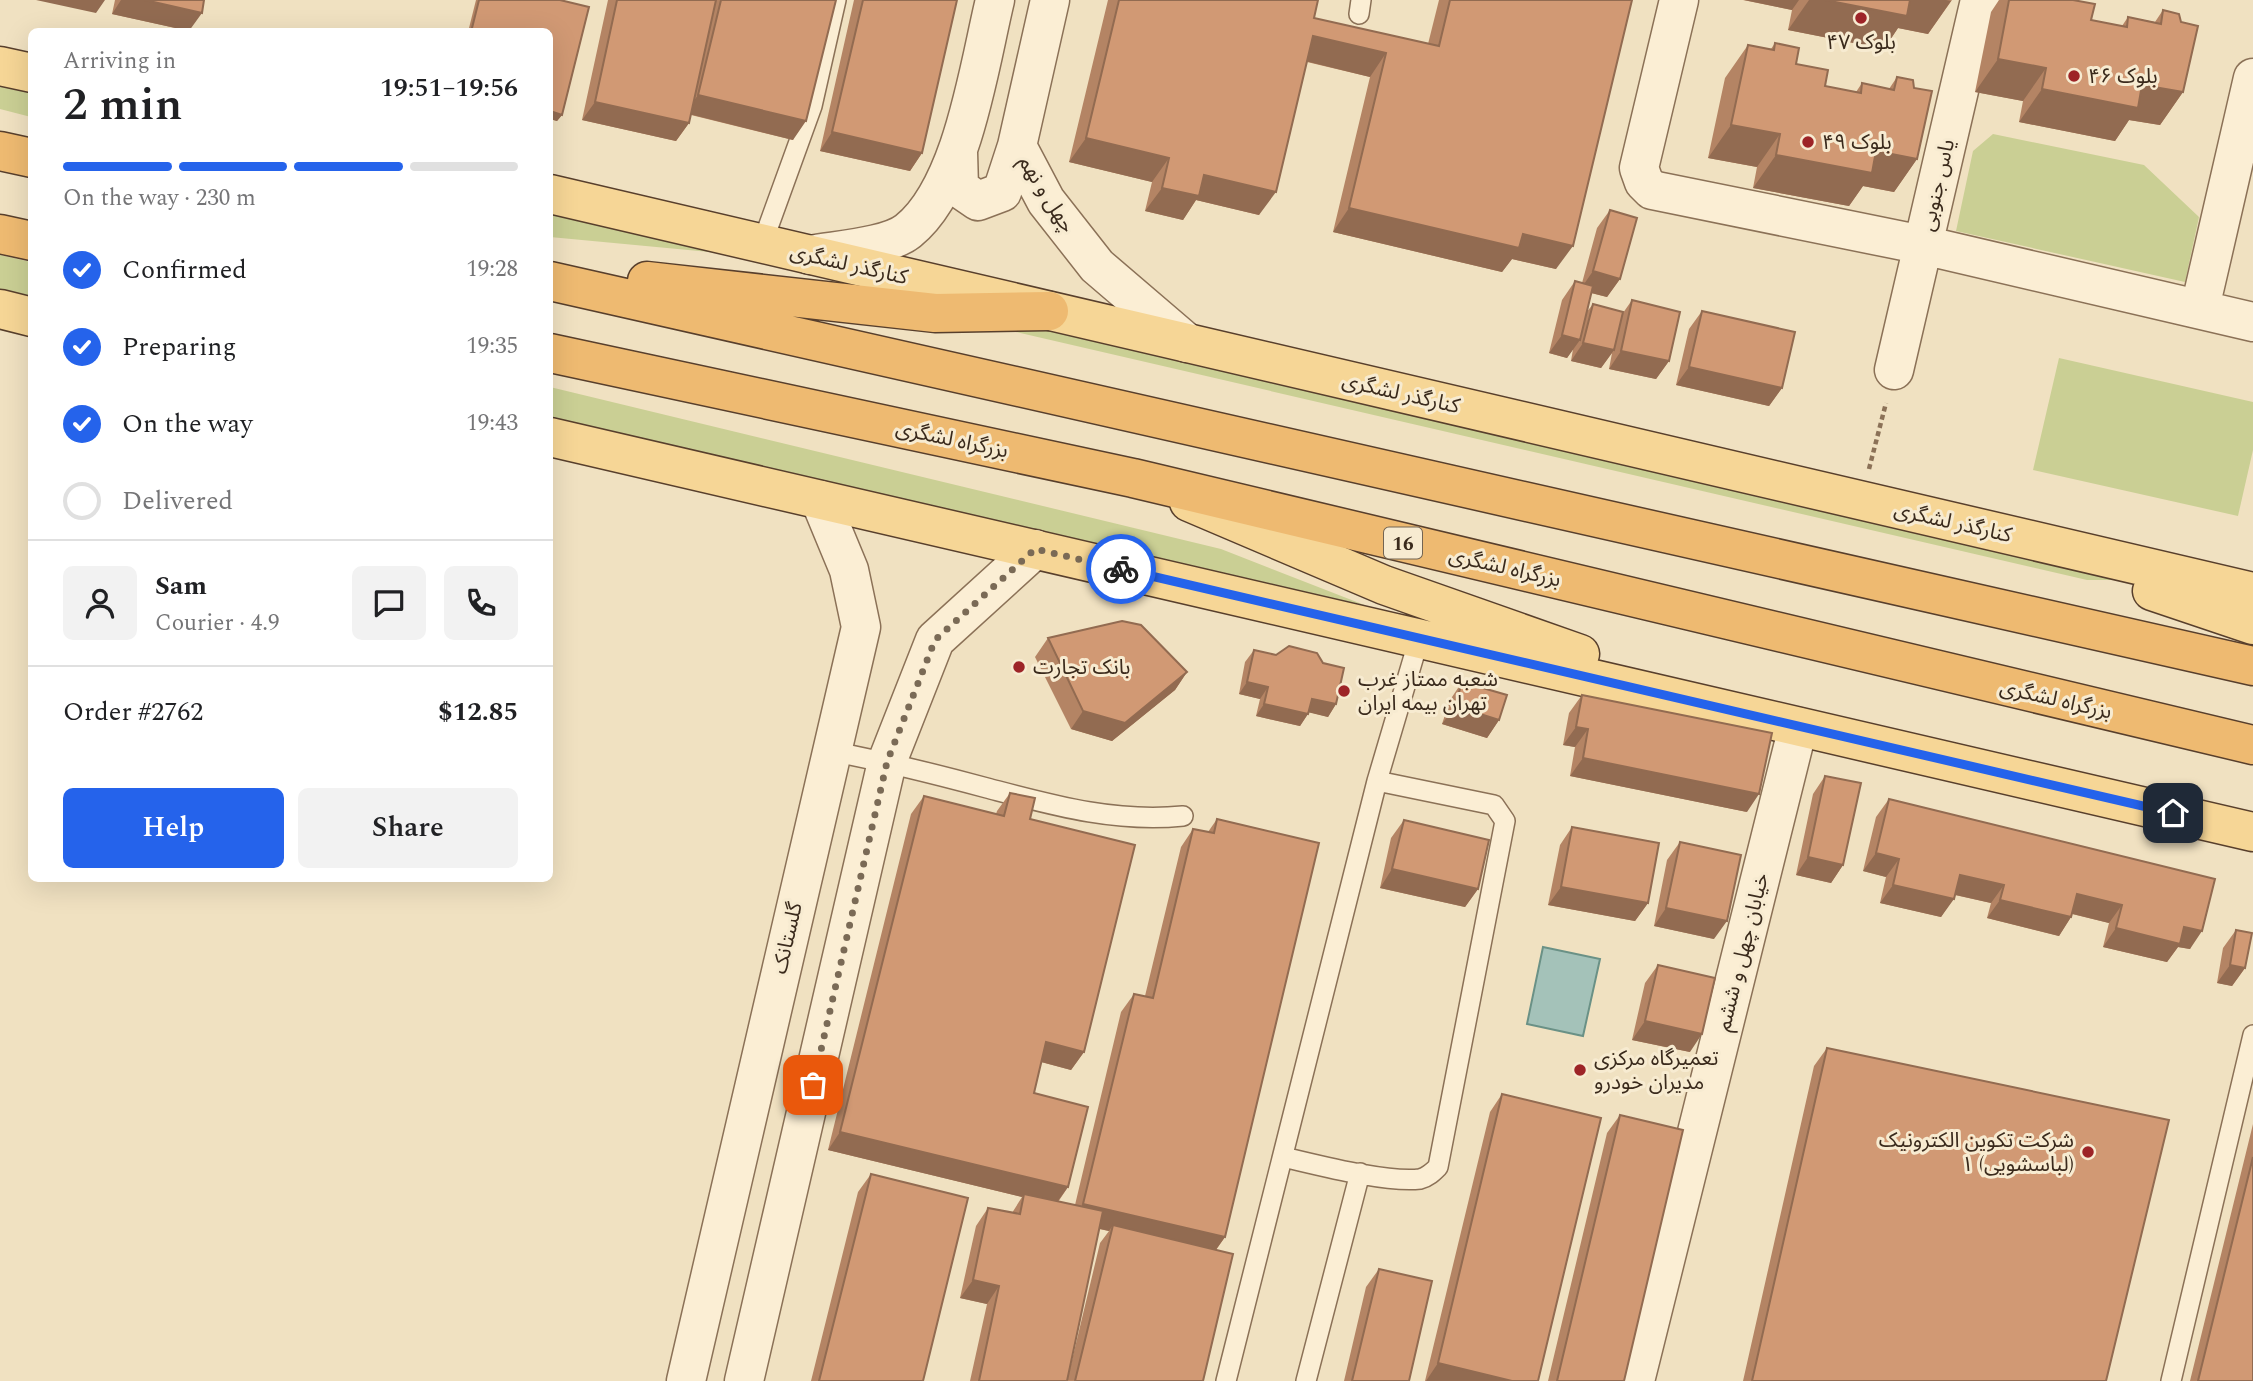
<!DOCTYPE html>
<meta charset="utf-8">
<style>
:root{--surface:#fff;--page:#f2f2f2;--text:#202124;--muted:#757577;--line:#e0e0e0;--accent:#2563eb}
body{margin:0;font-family:Spectral,"Noto Sans Arabic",serif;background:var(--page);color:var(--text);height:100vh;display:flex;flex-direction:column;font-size:26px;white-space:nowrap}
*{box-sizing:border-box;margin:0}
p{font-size:23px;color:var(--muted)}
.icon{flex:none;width:38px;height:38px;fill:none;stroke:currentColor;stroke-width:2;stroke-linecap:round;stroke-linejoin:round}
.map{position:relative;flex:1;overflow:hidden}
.side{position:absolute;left:28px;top:28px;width:525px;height:854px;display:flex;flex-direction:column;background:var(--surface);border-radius:10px;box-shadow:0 7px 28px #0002}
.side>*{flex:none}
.pin{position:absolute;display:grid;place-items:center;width:60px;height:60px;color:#fff;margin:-30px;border-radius:14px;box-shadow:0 4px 10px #0006}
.courier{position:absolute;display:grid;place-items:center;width:70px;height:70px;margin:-35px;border:5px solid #2563eb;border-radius:50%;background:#fff;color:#222;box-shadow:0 2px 9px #0007}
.headline em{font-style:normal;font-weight:600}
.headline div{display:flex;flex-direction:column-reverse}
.headline{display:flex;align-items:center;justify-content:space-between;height:119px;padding:0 35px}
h1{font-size:46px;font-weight:600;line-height:52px}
.bar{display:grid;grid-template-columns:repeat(4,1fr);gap:10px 7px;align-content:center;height:84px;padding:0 35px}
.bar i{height:9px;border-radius:5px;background:var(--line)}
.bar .current{background:var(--accent)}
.bar p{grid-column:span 4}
.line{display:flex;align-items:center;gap:18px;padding:0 35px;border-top:2px solid var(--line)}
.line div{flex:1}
.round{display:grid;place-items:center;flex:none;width:74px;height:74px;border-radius:10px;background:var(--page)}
ol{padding:0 35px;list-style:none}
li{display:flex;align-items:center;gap:21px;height:77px}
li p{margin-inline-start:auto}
li .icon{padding:7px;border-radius:50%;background:var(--accent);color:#fff;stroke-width:4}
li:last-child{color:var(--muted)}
li i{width:38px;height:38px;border:4px solid var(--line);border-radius:50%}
.cta{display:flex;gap:14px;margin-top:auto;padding:14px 35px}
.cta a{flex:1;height:80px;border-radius:10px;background:var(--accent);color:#fff;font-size:28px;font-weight:600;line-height:80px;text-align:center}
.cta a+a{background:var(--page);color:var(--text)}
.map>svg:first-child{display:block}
.green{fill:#cacf94}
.water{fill:#a4c2b9;stroke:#6a9186;stroke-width:2}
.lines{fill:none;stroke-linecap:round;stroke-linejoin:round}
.service-casing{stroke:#8b7157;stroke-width:22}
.minor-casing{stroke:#8b7157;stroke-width:41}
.tertiary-casing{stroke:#8b7157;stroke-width:41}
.primary-casing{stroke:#583f2c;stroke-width:41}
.trunk-casing{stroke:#583f2c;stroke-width:41}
.path{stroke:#8b7157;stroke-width:4.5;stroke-dasharray:5 3.5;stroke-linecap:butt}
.service{stroke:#fbeed4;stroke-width:19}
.minor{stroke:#fbeed4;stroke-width:38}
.tertiary{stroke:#fbeed4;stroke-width:38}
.primary{stroke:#f6d696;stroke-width:38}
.trunk{stroke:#eeba71;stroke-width:38}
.wall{fill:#b48464}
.shaded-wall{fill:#926b51}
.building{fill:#d19974;stroke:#926b51;stroke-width:2}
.done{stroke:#7a6a56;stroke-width:7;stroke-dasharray:0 12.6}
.route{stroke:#2563eb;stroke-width:9}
.poi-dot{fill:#9d2427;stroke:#f7ebd1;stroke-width:2.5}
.labels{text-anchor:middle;stroke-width:6;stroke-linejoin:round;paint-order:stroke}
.shield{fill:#f7ebd1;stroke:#736452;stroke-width:2}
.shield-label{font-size:19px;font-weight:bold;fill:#3a2a1c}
.poi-label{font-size:21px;fill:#3a2a1c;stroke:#f7ebd1;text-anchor:start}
.street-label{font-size:21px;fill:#3a2a1c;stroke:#f7ebd1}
</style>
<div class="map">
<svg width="2253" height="1381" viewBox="0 0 2253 1381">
<rect width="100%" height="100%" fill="#f0e1c1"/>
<!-- green -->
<path class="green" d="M 0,81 L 31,88 L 31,117 L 0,109 Z
M 1993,134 L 2144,165 L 2199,217 L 2185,282 L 1956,231 L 1973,151 Z
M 550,209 L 752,256 L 550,237 Z
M 0,255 L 31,262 L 31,297 L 0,289 Z
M 1054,305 L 2103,571 L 2111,580 L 2087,580 L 968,321 Z
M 2059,358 L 2253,402 L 2253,450 L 2238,516 L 2033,470 Z
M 550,387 L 1221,549 L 1367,606 L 550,417 Z"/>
<!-- water -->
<path class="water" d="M 1543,947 L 1600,959 L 1583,1036 L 1527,1024 Z"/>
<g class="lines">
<defs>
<path id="service" d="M 1359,14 L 1361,0
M 762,244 L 812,106 L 836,0
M 830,751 C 883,761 935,774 987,788 C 1052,805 1115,823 1183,816
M 1283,1157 C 1318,1165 1386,1183 1420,1179 C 1428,1177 1433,1172 1438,1167 L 1505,821 L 1494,805 L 1377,781
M 1226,1381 L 1377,781 L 1419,639
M 1306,1381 L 1360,1173
M 2171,1381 L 2253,1035"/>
<path id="minor" d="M 1679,0 L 1639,168 L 1644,182 L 1652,190 L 1923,245 L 2253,322
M 2200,308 L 2253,78
M 1894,370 L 1980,0
M 1635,1381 L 1798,727"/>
<path id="tertiary" d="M 1017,146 L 1046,201 L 1097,266 L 1187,343
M 958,152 L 959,188 L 978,201 L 1002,192 L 1017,146 L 1050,0
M 810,255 C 836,250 888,247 908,231 C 963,187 979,66 995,0
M 686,1381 L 861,627 L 849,570 L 820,500
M 744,1381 L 887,762 L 935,640 L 1035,549"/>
<path id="primary" d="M 0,66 L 32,73
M 550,194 L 2253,592
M 0,309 L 32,317
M 550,437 L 2253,832
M 1189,502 L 1384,585 L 1580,654
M 2152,591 L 2253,625"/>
<path id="trunk" d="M 0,151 L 32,158
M 0,234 L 32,241
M 550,281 L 2253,666
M 647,281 L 935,313 L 1049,311
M 550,353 L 1133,478 L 2253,745"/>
</defs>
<!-- service casing -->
<use href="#service" class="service-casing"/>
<!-- minor casing -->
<use href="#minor" class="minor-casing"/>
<!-- tertiary casing -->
<use href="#tertiary" class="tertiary-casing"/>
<!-- primary casing -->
<use href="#primary" class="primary-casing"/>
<!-- trunk casing -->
<use href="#trunk" class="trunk-casing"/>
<!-- path -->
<path class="path" d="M 1869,469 L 1886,403"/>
<!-- service -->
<use href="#service" class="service"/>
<!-- minor -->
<use href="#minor" class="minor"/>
<!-- tertiary -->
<use href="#tertiary" class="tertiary"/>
<!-- primary -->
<use href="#primary" class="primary"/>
<!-- trunk -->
<use href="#trunk" class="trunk"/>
</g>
<!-- wall -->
<path class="wall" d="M 115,0 L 204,0 L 189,31 L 112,14 Z
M 476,0 L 560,0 L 562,115 L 557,121 L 550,119 L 550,32 L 468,32 Z
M 608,0 L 836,0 L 793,140 L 691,115 L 689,123 L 676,141 L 582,120 Z
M 854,0 L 957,0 L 922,153 L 910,171 L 820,151 Z
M 1108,0 L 1318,0 L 1314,18 L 1428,44 L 1439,0 L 1632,0 L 1556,269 L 1512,259 L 1502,272 L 1333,232 L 1370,77 L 1307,62 L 1259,215 L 1196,200 L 1183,220 L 1145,211 L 1152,182 L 1069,162 Z
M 1743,0 L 1952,0 L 1928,34 L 1898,28 L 1884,49 L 1788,30 L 1792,10 Z
M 1999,0 L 2073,0 L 2091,20 L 2122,26 L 2128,17 L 2155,22 L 2163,10 L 2183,92 L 2160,125 L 2129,120 L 2115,141 L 2019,122 L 2023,101 L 1975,92 L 1991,12 Z
M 1775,43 L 1796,64 L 1825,86 L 1856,92 L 1862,83 L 1889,89 L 1897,77 L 1917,159 L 1894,192 L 1863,186 L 1849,206 L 1753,188 L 1757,167 L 1708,158 L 1725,78 L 1748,45 L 1771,49 Z
M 1610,210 L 1620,279 L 1607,297 L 1591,293 L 1586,313 L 1593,304 L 1623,313 L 1632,300 L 1669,361 L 1656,379 L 1609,369 L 1612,353 L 1601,368 L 1571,361 L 1573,349 L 1567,358 L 1549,353 L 1562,300 L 1575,281 L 1582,283 L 1597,228 Z
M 1702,311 L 1782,388 L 1769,406 L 1676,385 L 1689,329 Z
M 1048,638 L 1187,672 L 1175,690 L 1112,741 L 1071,729 L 1035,657 Z
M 1254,650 L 1336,704 L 1328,717 L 1309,712 L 1300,726 L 1256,716 L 1260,699 L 1239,694 L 1245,662 Z
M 1462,682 L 1499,720 L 1487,738 L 1442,724 L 1450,700 Z
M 1582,695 L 1747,812 L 1570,776 L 1575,747 L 1563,745 L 1569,713 Z
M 1825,776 L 1843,865 L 1831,883 L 1796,875 L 1813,794 Z
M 1010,793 L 1030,819 L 1084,1052 L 1071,1070 L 1041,1062 L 1034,1093 L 1068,1187 L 1058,1202 L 1075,1205 L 1121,1012 L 1134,994 L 1145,996 L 1181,847 L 1193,829 L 1208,832 L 1217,819 L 1225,1237 L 1216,1250 L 1203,1381 L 1067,1381 L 1100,1243 L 1109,1231 L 1099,1229 L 1067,1381 L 970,1381 L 987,1304 L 960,1298 L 976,1226 L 988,1208 L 1012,1213 L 1022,1197 L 828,1150 L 911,814 L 924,796 L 996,814 L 997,811 Z
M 1889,799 L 2215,879 L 2190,949 L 2178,947 L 2167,962 L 2103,947 L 2109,923 L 2072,914 L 2071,917 L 2059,936 L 1987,918 L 1991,903 L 1955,895 L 1941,917 L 1880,903 L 1886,877 L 1863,871 L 1876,817 Z
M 1404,820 L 1478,889 L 1465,907 L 1380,888 L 1391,838 Z
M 1572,827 L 1648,903 L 1635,921 L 1548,905 L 1560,845 Z
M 1680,842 L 1714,939 L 1654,926 L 1667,860 Z
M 2236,930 L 2245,968 L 2232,986 L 2217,983 L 2223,948 Z
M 1658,965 L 1690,1052 L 1632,1040 L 1645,983 Z
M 1827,1048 L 2106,1381 L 1743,1381 L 1814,1066 Z
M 1502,1094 L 1538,1381 L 1425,1381 L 1490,1112 Z
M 1620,1115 L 1624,1381 L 1548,1381 L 1607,1133 Z
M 2253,1124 L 2253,1381 L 2190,1381 Z
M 871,1174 L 923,1381 L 811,1381 L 858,1192 Z
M 1379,1269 L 1409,1381 L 1344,1381 L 1366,1287 Z"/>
<!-- shaded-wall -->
<path class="shaded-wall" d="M 36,0 L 105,0 L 96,13 Z
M 121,0 L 145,0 L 202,13 L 189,31 L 112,14 Z
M 1744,0 L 1799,0 L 1792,10 Z
M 1809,0 L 1946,0 L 1951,1 L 1928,34 L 1898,28 L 1884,49 L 1788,30 Z
M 1313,36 L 1386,53 L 1370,77 L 1297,59 Z
M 1998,59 L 2046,68 L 2023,101 L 1975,92 Z
M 2142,85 L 2183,92 L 2160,125 L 2129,120 L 2115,141 L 2019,122 L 2042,89 Z
M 698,95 L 806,121 L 793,140 L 685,113 Z
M 595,102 L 689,123 L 676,141 L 582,120 Z
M 550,111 L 562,115 L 557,121 L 550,119 Z
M 1731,125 L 1780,134 L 1757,167 L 1708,158 Z
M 832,132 L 922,153 L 910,171 L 820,151 Z
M 1086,138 L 1169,158 L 1152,182 L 1069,162 Z
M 1876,151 L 1917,159 L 1894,192 L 1863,186 L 1849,206 L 1753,188 L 1776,155 Z
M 1204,175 L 1276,192 L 1259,215 L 1196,200 L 1183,220 L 1145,211 L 1162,188 Z
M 1349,208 L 1523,234 L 1573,246 L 1556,269 L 1512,259 L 1502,272 L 1333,232 Z
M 1593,271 L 1620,279 L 1607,297 L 1580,290 Z
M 1562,335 L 1580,340 L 1567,358 L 1549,353 Z
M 1583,343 L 1614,350 L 1601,368 L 1571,361 Z
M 1621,351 L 1669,361 L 1656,379 L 1609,369 Z
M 1689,367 L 1782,388 L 1769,406 L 1676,385 Z
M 1187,672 L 1175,690 L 1112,741 L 1071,729 L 1083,711 Z
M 1247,682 L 1268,687 L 1260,699 L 1239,694 Z
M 1312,699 L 1336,704 L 1328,717 L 1303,711 Z
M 1264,704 L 1308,714 L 1300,726 L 1256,716 Z
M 1455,706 L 1499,720 L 1487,738 L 1442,724 Z
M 1576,727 L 1588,729 L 1575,747 L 1563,745 Z
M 1583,758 L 1759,794 L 1747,812 L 1570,776 Z
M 1876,853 L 1899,859 L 1886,877 L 1863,871 Z
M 1808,857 L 1843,865 L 1831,883 L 1796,875 Z
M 1392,869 L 1478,889 L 1465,907 L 1380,888 Z
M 1960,875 L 2004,885 L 1991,903 L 1947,893 Z
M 1893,885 L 1954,899 L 1941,917 L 1880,903 Z
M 1561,887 L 1648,903 L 1635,921 L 1548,905 Z
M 2077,894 L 2122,905 L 2109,923 L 2065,912 Z
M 2000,900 L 2071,917 L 2059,936 L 1987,918 Z
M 1666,908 L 1727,921 L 1714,939 L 1654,926 Z
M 2184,927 L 2202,931 L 2190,949 L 2178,947 L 2167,962 L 2103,947 L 2116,928 Z
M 2230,965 L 2245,968 L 2232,986 L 2217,983 Z
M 1645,1021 L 1702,1034 L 1690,1052 L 1632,1040 Z
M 1046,1042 L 1084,1052 L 1071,1070 L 1034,1060 Z
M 840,1132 L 1068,1187 L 1055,1205 L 1024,1194 L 1022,1197 L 828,1150 Z
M 1083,1204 L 1225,1237 L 1212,1255 L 1113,1225 L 1109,1231 L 1071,1222 Z
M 973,1280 L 999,1286 L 987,1304 L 960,1298 Z
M 1438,1363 L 1512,1381 L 1426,1381 Z"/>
<!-- building -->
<path class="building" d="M 145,0 L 204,0 L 202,13 Z
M 479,0 L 560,0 L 589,7 L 562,115 L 550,111 L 550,32 L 471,32 Z
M 617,0 L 716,0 L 689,123 L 595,102 Z
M 721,0 L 836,0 L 806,121 L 698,95 Z
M 863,0 L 957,0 L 922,153 L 832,132 Z
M 1119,0 L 1318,0 L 1314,18 L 1439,46 L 1450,0 L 1632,0 L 1573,246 L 1523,234 L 1519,248 L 1349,208 L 1386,53 L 1313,36 L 1276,192 L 1204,175 L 1199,196 L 1162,188 L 1169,158 L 1086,138 Z
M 1825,0 L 1910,0 L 1907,16 Z
M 2009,0 L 2073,0 L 2095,4 L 2091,20 L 2127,27 L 2128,17 L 2161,24 L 2163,10 L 2179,14 L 2181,22 L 2198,26 L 2183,92 L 2142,85 L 2138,108 L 2042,89 L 2046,68 L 1998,59 Z
M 1775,43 L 1799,48 L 1796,64 L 1828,70 L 1825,86 L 1861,93 L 1862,83 L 1894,90 L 1897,77 L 1913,80 L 1914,88 L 1932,91 L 1917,159 L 1876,151 L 1872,173 L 1776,155 L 1780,134 L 1731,125 L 1748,45 L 1774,50 Z
M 1610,210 L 1637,218 L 1620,279 L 1593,271 Z
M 1575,281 L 1593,286 L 1580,340 L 1562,335 Z
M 1632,300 L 1680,312 L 1669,361 L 1621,351 Z
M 1593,304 L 1623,312 L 1614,350 L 1583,343 Z
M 1702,311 L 1795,332 L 1782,388 L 1689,367 Z
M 1122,621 L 1141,625 L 1187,672 L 1125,723 L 1083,711 L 1048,638 Z
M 1289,646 L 1317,653 L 1323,663 L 1344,668 L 1336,704 L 1312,699 L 1308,714 L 1264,704 L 1268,687 L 1247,682 L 1254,650 L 1276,655 Z
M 1462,682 L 1507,695 L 1499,720 L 1455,706 Z
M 1582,695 L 1772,733 L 1759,794 L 1583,758 L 1588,729 L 1576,727 Z
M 1825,776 L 1861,783 L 1843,865 L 1808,857 Z
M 1010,793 L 1035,798 L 1030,819 L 1135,845 L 1084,1052 L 1046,1042 L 1034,1093 L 1088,1107 L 1068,1187 L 840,1132 L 924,796 L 1004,816 Z
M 1889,799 L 2215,879 L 2202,931 L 2184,927 L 2180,944 L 2116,928 L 2122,905 L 2077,894 L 2071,917 L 2000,900 L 2004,885 L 1960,875 L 1954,899 L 1893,885 L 1899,859 L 1876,853 Z
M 1217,819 L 1319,843 L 1225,1237 L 1083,1204 L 1134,994 L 1153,998 L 1193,829 L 1214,833 Z
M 1404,820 L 1489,840 L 1478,889 L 1392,869 Z
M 1572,827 L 1659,843 L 1648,903 L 1561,887 Z
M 1680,842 L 1741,855 L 1727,921 L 1666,908 Z
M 2236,930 L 2252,933 L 2245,968 L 2230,965 Z
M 1658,965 L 1715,978 L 1702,1034 L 1645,1021 Z
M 1827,1048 L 2169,1120 L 2106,1381 L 1752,1381 Z
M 1502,1094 L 1601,1118 L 1538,1381 L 1512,1381 L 1438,1363 Z
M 1620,1115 L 1683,1130 L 1624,1381 L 1557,1381 Z
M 2253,1157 L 2253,1381 L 2198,1381 Z
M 871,1174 L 968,1198 L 923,1381 L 819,1381 Z
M 1024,1194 L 1103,1211 L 1067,1381 L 979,1381 L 999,1286 L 973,1280 L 988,1208 L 1020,1214 Z
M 1113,1225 L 1233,1254 L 1203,1381 L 1075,1381 Z
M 1379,1269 L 1432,1281 L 1409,1381 L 1352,1381 Z"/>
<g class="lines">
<!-- done -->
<path class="done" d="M 813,1085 L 887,762 L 935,640 L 1035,549 L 1121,569"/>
<!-- route -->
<path class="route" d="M 1121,569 L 2173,813"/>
</g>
<!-- markers -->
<g class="poi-dot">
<circle cx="1861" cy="18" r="7"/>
<circle cx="2074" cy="76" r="7"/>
<circle cx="1808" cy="142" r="7"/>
<circle cx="1019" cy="667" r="7"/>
<circle cx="1344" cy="691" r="7"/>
<circle cx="1580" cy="1070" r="7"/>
<circle cx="2088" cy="1152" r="7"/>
</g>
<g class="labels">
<!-- shield labels -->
<rect class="shield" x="1384" y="527.5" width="38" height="31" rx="5"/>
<g class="shield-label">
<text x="1403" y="550">16</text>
</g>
<!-- poi labels -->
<g class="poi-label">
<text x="1861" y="49" text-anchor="middle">بلوک ۴۷</text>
<text x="2088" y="83">بلوک ۴۶</text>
<text x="1822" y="149">بلوک ۴۹</text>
<text x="1033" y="674">بانک تجارت</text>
<text x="1358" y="686">شعبه ممتاز غرب<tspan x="1358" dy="24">تهران بیمه ایران</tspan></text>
<text x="1594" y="1065">تعمیرگاه مرکزی<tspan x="1594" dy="24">مدیران خودرو</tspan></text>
<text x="2074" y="1147" text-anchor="end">شرکت تکوین الکترونیک<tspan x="2074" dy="24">۱ (لباسشویی)</tspan></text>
</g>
<!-- street labels -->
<g class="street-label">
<text transform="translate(1937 185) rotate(-77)" y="7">یاس جنوبی</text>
<text transform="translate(1047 194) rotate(58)" y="7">چهل و نهم</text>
<text transform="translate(849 264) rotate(13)" y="7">کنارگذر لشگری</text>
<text transform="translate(1401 393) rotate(13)" y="7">کنارگذر لشگری</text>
<text transform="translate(952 439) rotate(12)" y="7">بزرگراه لشگری</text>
<text transform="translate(1953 522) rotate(13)" y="7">کنارگذر لشگری</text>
<text transform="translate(1505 567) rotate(13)" y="7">بزرگراه لشگری</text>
<text transform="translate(2056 699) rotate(13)" y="7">بزرگراه لشگری</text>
<text transform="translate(787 938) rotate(-77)" y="7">گلستانک</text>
<text transform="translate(1742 952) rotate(-76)" y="7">خیابان چهل و ششم</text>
</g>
</g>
</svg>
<div class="pin" style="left:813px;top:1085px;background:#ea580c"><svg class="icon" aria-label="bag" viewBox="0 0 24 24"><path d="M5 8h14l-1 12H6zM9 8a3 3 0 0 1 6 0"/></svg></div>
<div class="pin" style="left:2173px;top:813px;background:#1f2937"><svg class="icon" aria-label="home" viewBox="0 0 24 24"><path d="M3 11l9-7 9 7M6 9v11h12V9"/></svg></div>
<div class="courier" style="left:1121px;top:569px"><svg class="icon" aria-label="bike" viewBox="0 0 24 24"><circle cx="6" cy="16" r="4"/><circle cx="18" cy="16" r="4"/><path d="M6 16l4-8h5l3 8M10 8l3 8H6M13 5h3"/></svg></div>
<section class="side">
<div class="headline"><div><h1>2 min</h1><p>Arriving in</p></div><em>19:51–19:56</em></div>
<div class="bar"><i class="current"></i><i class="current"></i><i class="current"></i><i></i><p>On the way · 230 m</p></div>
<ol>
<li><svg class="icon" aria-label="check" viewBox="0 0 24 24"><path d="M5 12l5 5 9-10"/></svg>Confirmed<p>19:28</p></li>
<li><svg class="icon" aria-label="check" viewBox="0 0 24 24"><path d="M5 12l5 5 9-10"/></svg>Preparing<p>19:35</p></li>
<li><svg class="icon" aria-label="check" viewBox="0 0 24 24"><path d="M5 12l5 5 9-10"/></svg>On the way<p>19:43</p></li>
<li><i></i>Delivered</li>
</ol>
<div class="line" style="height:126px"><a class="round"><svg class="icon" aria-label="person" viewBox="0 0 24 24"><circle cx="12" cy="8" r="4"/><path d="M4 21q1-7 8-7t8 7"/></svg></a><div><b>Sam</b><p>Courier · 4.9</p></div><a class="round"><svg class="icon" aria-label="chat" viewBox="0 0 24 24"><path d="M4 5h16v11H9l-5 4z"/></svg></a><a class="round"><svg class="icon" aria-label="phone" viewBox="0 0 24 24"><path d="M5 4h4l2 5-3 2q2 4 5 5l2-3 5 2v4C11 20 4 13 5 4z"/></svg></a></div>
<div class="line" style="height:91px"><div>Order #2762</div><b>$12.85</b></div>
<div class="cta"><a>Help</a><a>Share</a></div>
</section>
</div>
